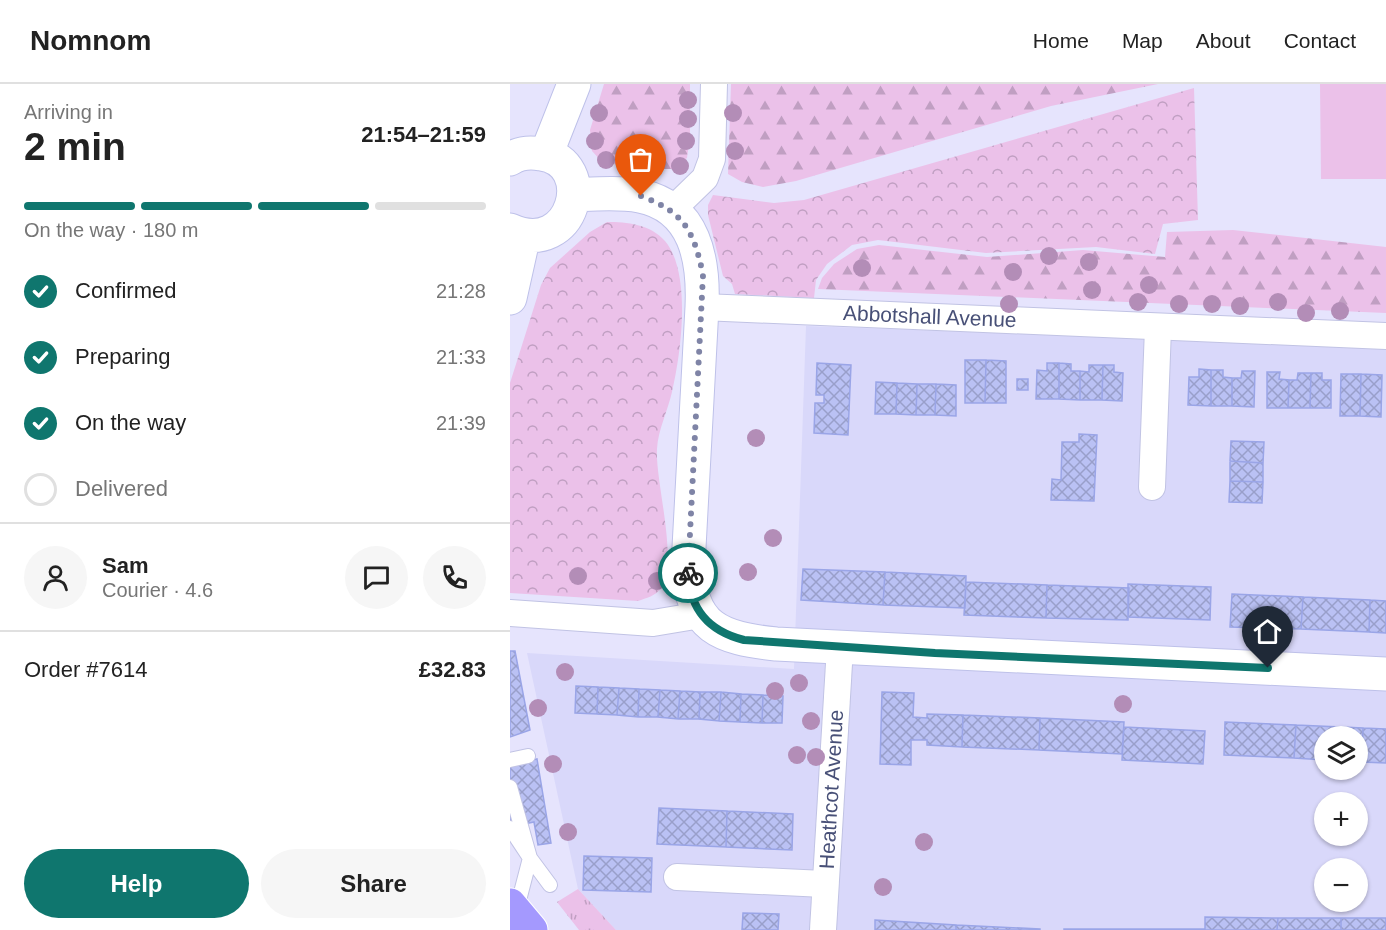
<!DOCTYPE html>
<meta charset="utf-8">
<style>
:root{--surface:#fff;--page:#f6f6f6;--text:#222;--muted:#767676;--line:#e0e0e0;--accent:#0f766e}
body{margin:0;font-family:Arial,sans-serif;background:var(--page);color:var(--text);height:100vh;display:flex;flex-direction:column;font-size:22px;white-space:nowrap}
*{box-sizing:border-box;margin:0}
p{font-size:20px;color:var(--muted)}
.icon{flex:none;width:33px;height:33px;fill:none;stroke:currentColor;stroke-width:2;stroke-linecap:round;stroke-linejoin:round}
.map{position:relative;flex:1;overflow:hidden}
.sheet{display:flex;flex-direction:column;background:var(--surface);width:510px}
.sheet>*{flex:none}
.tools{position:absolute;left:804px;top:642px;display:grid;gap:12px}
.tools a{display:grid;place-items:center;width:54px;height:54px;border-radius:50%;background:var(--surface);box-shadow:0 2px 4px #0004;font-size:30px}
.pin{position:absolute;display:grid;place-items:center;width:51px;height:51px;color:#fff;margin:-62px -26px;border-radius:50% 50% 50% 0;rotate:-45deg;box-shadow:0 0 6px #0007}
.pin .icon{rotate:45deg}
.courier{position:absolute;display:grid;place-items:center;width:60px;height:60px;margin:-30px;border:4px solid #0f766e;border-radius:50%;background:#fff;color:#222;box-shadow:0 2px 8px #0007}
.head em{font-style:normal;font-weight:700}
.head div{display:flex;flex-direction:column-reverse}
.head{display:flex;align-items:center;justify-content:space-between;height:102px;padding:0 24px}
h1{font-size:39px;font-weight:700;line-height:45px}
.bar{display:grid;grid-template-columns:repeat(4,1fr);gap:9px 6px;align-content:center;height:72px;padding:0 24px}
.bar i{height:8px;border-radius:4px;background:var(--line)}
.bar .selected{background:var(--accent)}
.bar p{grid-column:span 4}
.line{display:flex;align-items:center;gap:15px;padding:0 24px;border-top:2px solid var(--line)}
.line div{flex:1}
.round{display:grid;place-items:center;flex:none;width:63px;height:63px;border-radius:32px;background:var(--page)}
ol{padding:0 24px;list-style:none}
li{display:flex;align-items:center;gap:18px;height:66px}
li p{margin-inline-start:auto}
li .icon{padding:6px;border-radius:50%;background:var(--accent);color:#fff;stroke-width:4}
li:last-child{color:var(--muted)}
li i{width:33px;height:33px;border:3px solid var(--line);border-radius:50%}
.button{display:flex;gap:12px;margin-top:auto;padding:12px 24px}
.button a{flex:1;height:69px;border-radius:36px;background:var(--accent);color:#fff;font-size:24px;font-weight:700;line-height:69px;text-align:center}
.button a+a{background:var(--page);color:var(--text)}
header{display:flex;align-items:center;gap:36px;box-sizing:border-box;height:84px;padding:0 30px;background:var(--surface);border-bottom:2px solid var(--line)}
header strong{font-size:28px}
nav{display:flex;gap:33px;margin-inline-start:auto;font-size:21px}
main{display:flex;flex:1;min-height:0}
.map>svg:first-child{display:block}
.residential{fill:#d9d8fa;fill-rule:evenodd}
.grass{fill:url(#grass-tufts)}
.forest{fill:url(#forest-firs)}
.park{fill:url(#park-crowns)}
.garden{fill:#ebc1e9}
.building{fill:url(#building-cross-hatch);stroke:#9aa5e7;stroke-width:1.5}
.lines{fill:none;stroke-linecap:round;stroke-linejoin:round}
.lane-casing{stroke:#c1c3e4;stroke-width:16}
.street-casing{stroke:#c1c3e4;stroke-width:28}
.secondary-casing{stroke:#bec1e9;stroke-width:35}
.primary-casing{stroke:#fff;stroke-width:35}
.lane{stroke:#fff;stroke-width:14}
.street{stroke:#fff;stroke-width:26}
.secondary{stroke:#fff;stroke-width:33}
.primary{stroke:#a499fe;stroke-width:33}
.tree{fill:#b38db7}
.done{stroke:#7f84a6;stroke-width:6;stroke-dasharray:0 10.8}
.route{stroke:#0f766e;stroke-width:8}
.labels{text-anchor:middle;stroke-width:4.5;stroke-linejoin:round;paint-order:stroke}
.street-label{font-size:21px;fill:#485077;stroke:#ecebff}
</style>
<header>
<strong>Nomnom</strong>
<nav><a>Home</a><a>Map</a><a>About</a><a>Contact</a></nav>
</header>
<main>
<section class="sheet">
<div class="head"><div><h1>2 min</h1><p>Arriving in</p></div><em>21:54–21:59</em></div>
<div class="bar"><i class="selected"></i><i class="selected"></i><i class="selected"></i><i></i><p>On the way · 180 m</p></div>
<ol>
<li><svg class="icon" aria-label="check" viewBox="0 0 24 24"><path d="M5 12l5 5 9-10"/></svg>Confirmed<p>21:28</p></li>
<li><svg class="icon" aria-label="check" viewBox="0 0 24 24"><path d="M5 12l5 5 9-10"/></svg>Preparing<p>21:33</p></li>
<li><svg class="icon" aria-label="check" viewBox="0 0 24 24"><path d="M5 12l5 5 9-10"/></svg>On the way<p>21:39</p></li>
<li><i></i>Delivered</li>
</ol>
<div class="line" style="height:108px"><a class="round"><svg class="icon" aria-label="person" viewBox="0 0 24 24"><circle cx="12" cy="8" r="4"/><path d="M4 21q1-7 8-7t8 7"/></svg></a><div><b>Sam</b><p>Courier · 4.6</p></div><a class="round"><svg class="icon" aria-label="chat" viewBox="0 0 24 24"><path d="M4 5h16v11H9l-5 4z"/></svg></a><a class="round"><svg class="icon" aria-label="phone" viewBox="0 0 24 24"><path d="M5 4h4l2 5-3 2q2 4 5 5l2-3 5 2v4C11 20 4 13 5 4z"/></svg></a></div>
<div class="line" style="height:78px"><div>Order #7614</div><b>£32.83</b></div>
<div class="button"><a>Help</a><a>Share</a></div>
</section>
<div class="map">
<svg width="876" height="846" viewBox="0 0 876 846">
<defs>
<pattern id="grass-tufts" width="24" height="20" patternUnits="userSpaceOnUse" patternTransform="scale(1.5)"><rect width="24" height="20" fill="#ebc1e9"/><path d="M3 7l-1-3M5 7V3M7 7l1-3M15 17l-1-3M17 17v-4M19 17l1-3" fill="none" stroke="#c09fc2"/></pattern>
<pattern id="forest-firs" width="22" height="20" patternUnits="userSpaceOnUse" patternTransform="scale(1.5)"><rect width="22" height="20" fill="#ebc1e9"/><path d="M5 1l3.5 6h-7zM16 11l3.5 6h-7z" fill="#c09fc2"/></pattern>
<pattern id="park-crowns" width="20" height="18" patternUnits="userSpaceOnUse" patternTransform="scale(1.5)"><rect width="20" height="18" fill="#ebc1e9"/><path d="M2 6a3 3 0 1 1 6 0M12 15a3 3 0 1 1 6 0" fill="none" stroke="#c09fc2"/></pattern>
<pattern id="building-cross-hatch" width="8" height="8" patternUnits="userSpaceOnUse" patternTransform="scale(1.5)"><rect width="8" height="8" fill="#bac1f4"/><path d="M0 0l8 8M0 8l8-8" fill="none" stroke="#999fca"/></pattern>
</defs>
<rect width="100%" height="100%" fill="#e6e4fd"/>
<!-- residential -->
<path class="residential" d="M 296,242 L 876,263 L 876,846 L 106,846 L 68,805 L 17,569 L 284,585 ZM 814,652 L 848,652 L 848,686 L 814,686 ZM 814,718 L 848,718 L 848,752 L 814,752 ZM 814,784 L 848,784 L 848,818 L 814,818 Z"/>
<!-- grass -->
<path class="grass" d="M 68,805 L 106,846 L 69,846 L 47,818 Z"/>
<!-- forest -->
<path class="forest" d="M 94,0 L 180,0 L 180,53 L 177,74 L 163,85 L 133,85 L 92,78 L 82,67 L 80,46 Z
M 221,0 L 648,0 L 541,22 L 286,97 L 253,103 L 232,98 L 218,90 Z
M 723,146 L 876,163 L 876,229 L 308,205 L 312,194 L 324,180 L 347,165 L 369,161 L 477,173 L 573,166 L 655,173 L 657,148 Z"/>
<!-- park -->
<path class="park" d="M 684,4 L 688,136 L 653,140 L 645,170 L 586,163 L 476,169 L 368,156 L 342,161 L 317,180 L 306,196 L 304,214 L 225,210 L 222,200 L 213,192 L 198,131 L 198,121 L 203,111 L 264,119 L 294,116 Z
M 97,138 C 117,138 140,140 155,157 C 182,189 171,270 162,308 C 158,326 148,346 147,365 C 145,397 169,478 151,504 C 146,512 136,514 128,517 L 0,509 L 0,299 L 31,201 L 40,184 L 80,148 Z"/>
<!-- garden -->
<path class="garden" d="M 810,0 L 876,0 L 876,95 L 811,95 Z"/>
<!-- building -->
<path class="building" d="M 455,276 L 476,276 L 475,319 L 455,319 Z
M 476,276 L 496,277 L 496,319 L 475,319 Z
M 307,279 L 341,281 L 338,351 L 304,349 L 305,319 L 314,319 L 314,311 L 306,311 Z
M 537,279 L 549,279 L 549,315 L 526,315 L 527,286 L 537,287 Z
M 549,279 L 561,280 L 561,287 L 570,287 L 570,316 L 549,315 Z
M 579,281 L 593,281 L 592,316 L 570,316 L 570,287 L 579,288 Z
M 593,281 L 604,281 L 604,288 L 613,289 L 612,317 L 592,316 Z
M 689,285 L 701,286 L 701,322 L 678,321 L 679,293 L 689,293 Z
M 701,286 L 713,286 L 713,293 L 722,294 L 722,322 L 701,322 Z
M 732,287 L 745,287 L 744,323 L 722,322 L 722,294 L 731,294 Z
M 757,288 L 770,288 L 769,295 L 779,296 L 778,324 L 757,324 Z
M 788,289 L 801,289 L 800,324 L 778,324 L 779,296 L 787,296 Z
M 801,289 L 812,289 L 812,296 L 821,296 L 821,324 L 800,324 Z
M 831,290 L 851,290 L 850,332 L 830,332 Z
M 851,290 L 872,291 L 871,333 L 850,332 Z
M 507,295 L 518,295 L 518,306 L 507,306 Z
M 366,298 L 387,299 L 386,330 L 365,330 Z
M 387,299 L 407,300 L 406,331 L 386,330 Z
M 407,300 L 426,300 L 425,331 L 406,331 Z
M 426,300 L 446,301 L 446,332 L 425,331 Z
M 569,350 L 587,351 L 584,417 L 541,416 L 542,395 L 551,396 L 552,358 L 569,358 Z
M 721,357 L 754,358 L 753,379 L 720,377 Z
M 720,377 L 753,379 L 753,398 L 720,397 Z
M 720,397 L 753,398 L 752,419 L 719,418 Z
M 293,485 L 375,488 L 373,521 L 291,516 Z
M 375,488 L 456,492 L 455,524 L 373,521 Z
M 456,498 L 537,501 L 536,534 L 454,531 Z
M 618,500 L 701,503 L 700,536 L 618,533 Z
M 537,501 L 619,504 L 618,536 L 536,534 Z
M 722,510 L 793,513 L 791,545 L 720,543 Z
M 793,513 L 860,516 L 859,548 L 791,545 Z
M 860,516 L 876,517 L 876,549 L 859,548 Z
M 0,567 L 5,567 L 20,646 L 0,653 Z
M 66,602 L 88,603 L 87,630 L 65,629 Z
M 88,603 L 109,604 L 107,631 L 87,630 Z
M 109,604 L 129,605 L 128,633 L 107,631 Z
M 129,605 L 150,606 L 148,633 L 128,633 Z
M 150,606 L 170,607 L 168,635 L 148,633 Z
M 170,607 L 190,608 L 189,635 L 168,635 Z
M 190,608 L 211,608 L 209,637 L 189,635 Z
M 211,608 L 231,610 L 230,638 L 209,637 Z
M 372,608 L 404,609 L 403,633 L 417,634 L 417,630 L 453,631 L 452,663 L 417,661 L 417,656 L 401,656 L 401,681 L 370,680 Z
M 231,610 L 253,611 L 252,639 L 230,638 Z
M 253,611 L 273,612 L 272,639 L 252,639 Z
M 453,631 L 530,634 L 529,666 L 452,663 Z
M 530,634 L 614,638 L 612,670 L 529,666 Z
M 715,638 L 786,641 L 784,674 L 714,671 Z
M 786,641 L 853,644 L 852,678 L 848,678 L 848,652 L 814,652 L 814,676 L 784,674 Z
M 614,643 L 695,647 L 693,680 L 612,676 Z
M 853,644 L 876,645 L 876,679 L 852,678 Z
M 27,675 L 41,759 L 28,761 L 24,738 L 0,743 L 0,681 Z
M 149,724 L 217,727 L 216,763 L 147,760 Z
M 217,727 L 283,730 L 282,766 L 216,763 Z
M 74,772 L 142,774 L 141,808 L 73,806 Z
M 233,829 L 269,830 L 268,846 L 232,846 Z
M 695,833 L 768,834 L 767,846 L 695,846 Z
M 768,834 L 831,834 L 831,846 L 767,846 Z
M 831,834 L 876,834 L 876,846 L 831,846 Z
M 365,836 L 446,841 L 446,846 L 365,846 Z
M 446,841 L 530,845 L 530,846 L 446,846 Z
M 554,845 L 626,845 L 626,846 L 554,846 Z
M 626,845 L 695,845 L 695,846 L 626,846 Z"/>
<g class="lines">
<defs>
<path id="lane" d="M 0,676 L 18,672
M 0,703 L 20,774 L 40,801
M 0,744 L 20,774 L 7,824"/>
<g id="street">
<path d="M 162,126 L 195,94 L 202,75 L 204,0"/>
<path id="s1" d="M 192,223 L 876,252"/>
<path d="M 642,403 L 648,244"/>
<path d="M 0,529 L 143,539 L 191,531"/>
<path d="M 167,793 L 314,800"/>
<path id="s2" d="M 313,846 L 330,563"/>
</g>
<path id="secondary" d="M 36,71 L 64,0
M 0,75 C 9,69 20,68 31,70 C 89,78 64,175 0,146
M 65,111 C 86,110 109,108 130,112 C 186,123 194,177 192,223 L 178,482 C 181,544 210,554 266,560 L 876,590
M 0,214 L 14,151"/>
<path id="primary" d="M 0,821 L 21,846"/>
</defs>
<!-- lane casing -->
<use href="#lane" class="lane-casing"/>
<!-- street casing -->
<use href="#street" class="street-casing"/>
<!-- secondary casing -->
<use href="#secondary" class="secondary-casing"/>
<!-- primary casing -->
<use href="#primary" class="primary-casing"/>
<!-- lane -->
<use href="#lane" class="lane"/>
<!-- street -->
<use href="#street" class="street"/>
<!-- secondary -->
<use href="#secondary" class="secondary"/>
<!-- primary -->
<use href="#primary" class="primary"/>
</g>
<!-- trees -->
<g class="tree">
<circle cx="178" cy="16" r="9"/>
<circle cx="89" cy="29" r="9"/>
<circle cx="223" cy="29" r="9"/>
<circle cx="178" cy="35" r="9"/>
<circle cx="85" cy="57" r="9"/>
<circle cx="176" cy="57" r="9"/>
<circle cx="225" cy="67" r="9"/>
<circle cx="96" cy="76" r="9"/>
<circle cx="115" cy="80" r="9"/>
<circle cx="145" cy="82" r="9"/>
<circle cx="170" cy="82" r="9"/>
<circle cx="539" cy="172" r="9"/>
<circle cx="579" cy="178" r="9"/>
<circle cx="352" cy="184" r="9"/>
<circle cx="503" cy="188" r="9"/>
<circle cx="639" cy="201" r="9"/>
<circle cx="582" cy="206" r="9"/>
<circle cx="628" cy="218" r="9"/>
<circle cx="768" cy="218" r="9"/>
<circle cx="499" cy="220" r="9"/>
<circle cx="669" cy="220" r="9"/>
<circle cx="702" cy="220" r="9"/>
<circle cx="730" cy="222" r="9"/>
<circle cx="830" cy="227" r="9"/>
<circle cx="796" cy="229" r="9"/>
<circle cx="246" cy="354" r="9"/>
<circle cx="263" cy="454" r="9"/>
<circle cx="238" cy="488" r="9"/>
<circle cx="68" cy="492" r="9"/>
<circle cx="147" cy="497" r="9"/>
<circle cx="55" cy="588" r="9"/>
<circle cx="289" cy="599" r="9"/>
<circle cx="265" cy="607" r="9"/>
<circle cx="613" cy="620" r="9"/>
<circle cx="28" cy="624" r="9"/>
<circle cx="301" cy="637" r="9"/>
<circle cx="287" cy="671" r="9"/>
<circle cx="306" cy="673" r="9"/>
<circle cx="43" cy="680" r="9"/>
<circle cx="58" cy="748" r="9"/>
<circle cx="414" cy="758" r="9"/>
<circle cx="373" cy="803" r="9"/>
</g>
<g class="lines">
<!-- done -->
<path class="done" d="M 131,112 C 174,128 184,147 193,191 L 178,489"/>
<!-- route -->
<path class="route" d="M 178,489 C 180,525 198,547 234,556 L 425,569 L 758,584"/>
</g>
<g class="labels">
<!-- street labels -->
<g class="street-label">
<text dy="7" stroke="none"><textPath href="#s1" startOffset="228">Abbotshall Avenue</textPath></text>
<text dy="7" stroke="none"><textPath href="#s2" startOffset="141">Heathcot Avenue</textPath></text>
</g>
</g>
</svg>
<div class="tools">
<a><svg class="icon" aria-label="layers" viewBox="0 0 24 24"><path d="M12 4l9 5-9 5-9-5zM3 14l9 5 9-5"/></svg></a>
<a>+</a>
<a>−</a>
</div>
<div class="pin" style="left:131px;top:112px;background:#ea580c"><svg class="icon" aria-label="bag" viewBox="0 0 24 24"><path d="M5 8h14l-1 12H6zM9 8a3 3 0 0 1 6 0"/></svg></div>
<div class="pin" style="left:758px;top:584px;background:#1f2937"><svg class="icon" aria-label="home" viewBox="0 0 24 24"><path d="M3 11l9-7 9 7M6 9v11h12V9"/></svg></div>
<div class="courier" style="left:178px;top:489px"><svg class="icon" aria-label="bike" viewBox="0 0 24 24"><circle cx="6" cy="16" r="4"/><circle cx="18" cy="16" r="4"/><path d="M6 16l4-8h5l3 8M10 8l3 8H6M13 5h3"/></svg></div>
</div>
</main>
